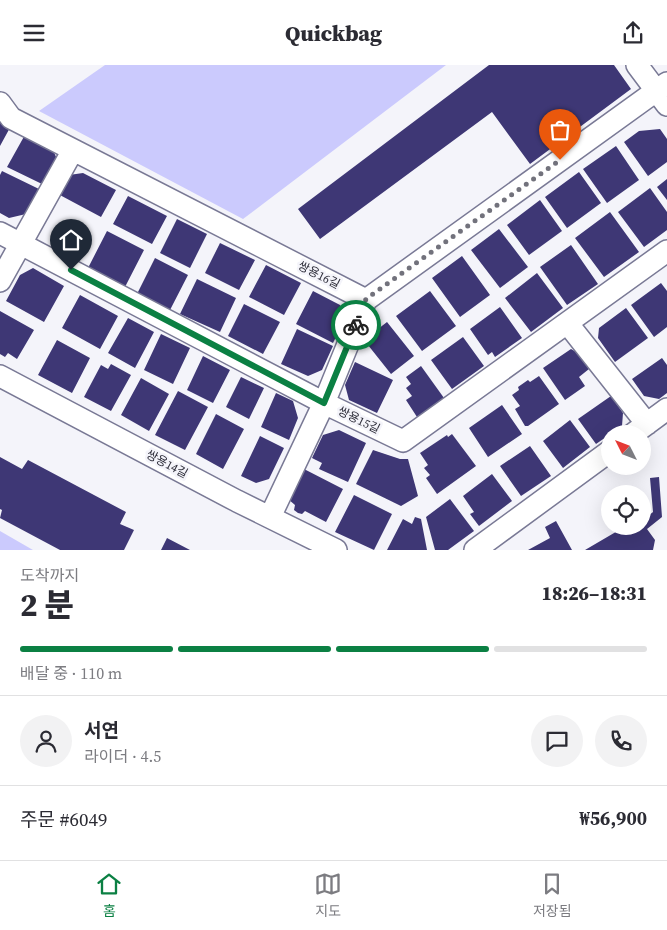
<!DOCTYPE html>
<html lang="ko">
<meta charset="utf-8">
<style>
:root{--surface:#fff;--page:#f2f2f3;--text:#2b2b33;--muted:#7c7c81;--line:#e1e1e2;--accent:#0b8043}
body{margin:0;font-family:"Source Serif 4","Noto Sans KR",serif;background:var(--page);color:var(--text);height:100vh;display:flex;flex-direction:column;font-size:19px;white-space:nowrap}
*{box-sizing:border-box;margin:0}
p{font-size:16px;color:var(--muted)}
.icon{flex:none;width:28px;height:28px;fill:none;stroke:currentColor;stroke-width:2;stroke-linecap:round;stroke-linejoin:round}
.map{position:relative;height:485px;overflow:hidden}
.panel{display:flex;flex-direction:column;background:var(--surface);flex:1}
.panel>*{flex:none}
.needle{width:32px;rotate:312deg}
.fabs{position:absolute;left:601px;top:360px;display:grid;gap:10px}
.fabs a{display:grid;place-items:center;width:50px;height:50px;border-radius:50%;background:var(--surface);box-shadow:0 5px 20px #0002;font-size:25px}
.pin{position:absolute;display:grid;place-items:center;width:42px;height:42px;color:#fff;margin:-51px -21px;border-radius:50% 50% 50% 0;rotate:-45deg;box-shadow:0 0 5px #0007}
.pin .icon{rotate:45deg}
.courier{position:absolute;display:grid;place-items:center;width:50px;height:50px;margin:-25px;border:4px solid #0b8043;border-radius:50%;background:#fff;color:#222;box-shadow:0 1px 6px #0007}
.headline em{font-style:normal;font-weight:800}
.headline div{display:flex;flex-direction:column-reverse}
.headline{display:flex;align-items:center;justify-content:space-between;height:85px;padding:0 20px}
h1{font-size:32px;font-weight:800;line-height:38px}
.bar{display:grid;grid-template-columns:repeat(4,1fr);gap:8px 5px;align-content:center;height:60px;padding:0 20px}
.bar i{height:6px;border-radius:4px;background:var(--line)}
.bar .active{background:var(--accent)}
.bar p{grid-column:span 4}
.line{display:flex;align-items:center;gap:12px;padding:0 20px;border-top:1px solid var(--line)}
.line div{flex:1}
.round{display:grid;place-items:center;flex:none;width:52px;height:52px;border-radius:26px;background:var(--page)}
header{display:flex;justify-content:space-between;align-items:center;height:65px;padding:0 20px;background:var(--surface);font-size:22px;font-weight:800}
.tab-bar{display:flex;justify-content:space-around;align-items:center;height:70px;border-top:1px solid var(--line);background:var(--surface);font-size:14px;color:var(--muted)}
.tab-bar a{display:grid;justify-items:center;gap:2px}
.tab-bar .active{color:var(--accent)}
.map>svg:first-child{display:block}
.green{fill:#cbcafd}
.building{fill:#3e3775}
.lines{fill:none;stroke-linecap:round;stroke-linejoin:round}
.minor-casing{stroke:#797995;stroke-width:24}
.minor{stroke:#fff;stroke-width:21}
.done{stroke:#72727c;stroke-width:5;stroke-dasharray:0 9}
.route{stroke:#0b8043;stroke-width:6}
.labels{text-anchor:middle;stroke-width:5;stroke-linejoin:round;paint-order:stroke}
.street-label{font-size:12px;fill:#2c2c38;stroke:#f4f4fa}
</style>
<header><svg class="icon" aria-label="menu" viewBox="0 0 24 24"><path d="M4 6h16M4 12h16M4 18h16"/></svg>Quickbag<svg class="icon" aria-label="share" viewBox="0 0 24 24"><path d="M12 15V3M7 8l5-5 5 5M5 13v7h14v-7"/></svg></header>
<div class="map">
<svg width="667" height="485" viewBox="0 0 667 485">
<rect width="100%" height="100%" fill="#f4f4fa"/>
<!-- green -->
<path class="green" d="M 105,0 L 446,0 L 243,154 L 39,46 Z
M 0,466 L 33,485 L 0,485 Z"/>
<!-- building -->
<path class="building" d="M 489,0 L 614,0 L 631,24 L 530,99 L 492,47 L 320,174 L 298,144 Z
M 0,48 L 12,59 L 0,81 Z
M 660,64 L 667,74 L 667,97 L 648,111 L 624,77 L 639,66 Z
M 26,68 L 52,83 L 57,94 L 42,119 L 7,102 Z
M 616,81 L 639,115 L 607,138 L 583,104 Z
M 2,106 L 39,124 L 26,149 L 9,153 L 0,148 L 0,110 Z
M 579,107 L 601,138 L 567,163 L 545,132 Z
M 83,108 L 116,125 L 101,152 L 58,129 L 69,110 Z
M 667,114 L 667,135 L 657,122 Z
M 650,123 L 667,147 L 667,165 L 644,182 L 618,147 Z
M 128,131 L 167,151 L 152,179 L 113,159 Z
M 540,135 L 562,166 L 529,190 L 507,160 Z
M 610,147 L 639,187 L 604,212 L 575,173 Z
M 177,154 L 207,169 L 190,203 L 160,188 Z
M 499,164 L 528,202 L 500,223 L 471,185 Z
M 107,166 L 144,185 L 125,222 L 88,203 Z
M 220,178 L 255,195 L 239,225 L 205,208 Z
M 571,180 L 598,219 L 567,240 L 540,202 Z
M 462,191 L 490,230 L 460,252 L 432,213 Z
M 155,193 L 188,210 L 170,245 L 137,229 Z
M 266,200 L 301,218 L 284,250 L 249,232 Z
M 33,203 L 64,221 L 44,257 L 6,236 L 20,210 Z
M 537,208 L 563,243 L 531,267 L 505,233 Z
M 197,214 L 236,233 L 220,267 L 180,249 Z
M 661,218 L 667,226 L 667,262 L 654,272 L 631,240 Z
M 313,226 L 340,240 L 346,252 L 333,278 L 296,259 Z
M 430,226 L 456,261 L 422,286 L 396,251 Z
M 80,230 L 118,251 L 100,284 L 62,263 Z
M 244,239 L 280,257 L 263,289 L 228,271 Z
M 500,242 L 522,273 L 495,292 L 492,287 L 488,290 L 470,264 Z
M 626,243 L 648,273 L 615,297 L 598,273 L 599,263 Z
M 0,246 L 34,265 L 17,294 L 8,288 L 5,292 L 0,289 Z
M 128,253 L 154,267 L 135,303 L 108,288 Z
M 387,257 L 414,291 L 391,309 L 364,275 Z
M 297,264 L 333,281 L 322,305 L 308,311 L 281,299 Z
M 161,269 L 190,283 L 173,319 L 144,305 Z
M 463,272 L 484,301 L 452,324 L 431,295 Z
M 57,275 L 90,293 L 72,328 L 38,310 Z
M 571,284 L 578,288 L 589,304 L 579,312 L 585,321 L 565,335 L 543,303 Z
M 203,291 L 230,305 L 213,338 L 187,325 Z
M 662,293 L 667,300 L 667,328 L 659,334 L 644,331 L 632,314 Z
M 355,297 L 393,315 L 377,348 L 349,335 L 345,320 Z
M 111,299 L 131,310 L 111,346 L 84,332 L 101,300 L 108,304 Z
M 421,301 L 444,333 L 417,352 L 406,335 L 412,331 L 406,323 L 411,319 L 406,312 Z
M 539,311 L 559,339 L 528,361 L 525,361 L 515,344 L 520,341 L 512,330 L 519,325 L 518,322 L 528,315 L 530,317 Z
M 241,312 L 264,323 L 249,354 L 226,342 Z
M 141,313 L 169,329 L 149,366 L 121,350 Z
M 178,326 L 208,342 L 185,385 L 155,370 Z
M 276,328 L 293,336 L 298,353 L 289,375 L 261,362 Z
M 611,331 L 623,348 L 622,361 L 596,379 L 578,354 Z
M 502,340 L 522,369 L 488,392 L 469,363 Z
M 216,349 L 244,364 L 223,404 L 196,389 Z
M 570,355 L 590,382 L 563,403 L 543,376 Z
M 339,365 L 366,378 L 348,417 L 319,404 L 322,398 L 312,393 L 323,370 Z
M 452,369 L 476,401 L 437,429 L 426,413 L 430,410 L 424,403 L 428,400 L 420,388 L 447,370 L 448,372 Z
M 260,371 L 284,383 L 269,414 L 256,418 L 241,411 Z
M 530,381 L 551,411 L 521,431 L 500,401 Z
M 373,385 L 400,394 L 408,394 L 418,431 L 401,441 L 356,419 Z
M 0,392 L 22,404 L 28,395 L 126,447 L 120,459 L 134,465 L 124,485 L 60,485 L 0,453 L 2,445 L 0,444 Z
M 304,404 L 343,424 L 326,457 L 305,446 L 302,449 L 298,448 L 294,445 L 295,440 L 288,434 Z
M 492,409 L 512,436 L 479,461 L 470,449 L 474,447 L 463,431 Z
M 659,412 L 662,452 L 647,464 L 655,475 L 653,485 L 585,485 L 626,461 L 642,461 L 642,456 L 653,447 L 650,413 Z
M 354,430 L 392,449 L 374,485 L 335,467 Z
M 450,434 L 474,466 L 448,485 L 435,485 L 426,452 Z
M 415,452 L 421,454 L 427,485 L 387,485 L 403,454 L 412,459 Z
M 556,456 L 572,485 L 528,485 L 550,473 L 545,462 Z
M 167,473 L 190,485 L 161,485 Z"/>
<g class="lines">
<defs>
<path id="minor" d="M 637,0 L 667,40
M 0,38 L 11,53 L 366,235 L 667,18
M 0,168 L 324,338 L 403,376 L 667,186
M 0,216 L 73,85
M 568,259 L 647,359
M 0,311 L 237,436 L 336,485
M 633,369 L 667,344
M 270,452 L 324,338 L 366,235
M 475,485 L 610,386"/>
</defs>
<!-- minor casing -->
<use href="#minor" class="minor-casing"/>
<!-- minor -->
<use href="#minor" class="minor"/>
</g>
<g class="lines">
<!-- done -->
<path class="done" d="M 356,260 L 366,234 L 560,95"/>
<!-- route -->
<path class="route" d="M 71,205 L 324,338 L 356,260"/>
</g>
<g class="labels">
<!-- street labels -->
<g class="street-label">
<text transform="translate(319 210) rotate(27)" y="4">쌍용16길</text>
<text transform="translate(359 355) rotate(26)" y="4">쌍용15길</text>
<text transform="translate(167 399) rotate(28)" y="4">쌍용14길</text>
</g>
</g>
</svg>
<div class="fabs">
<a><svg class="needle" viewBox="-14 -14 28 28"><path d="M0-13l5 13h-10z" fill="#e53935"/><path d="M0 13l5-13h-10z" fill="#7c7c81"/></svg></a>
<a><svg class="icon" aria-label="locate" viewBox="0 0 24 24"><circle cx="12" cy="12" r="6"/><path d="M12 2v4M12 18v4M2 12h4M18 12h4"/></svg></a>
</div>
<div class="pin" style="left:560px;top:95px;background:#ea580c"><svg class="icon" aria-label="bag" viewBox="0 0 24 24"><path d="M5 8h14l-1 12H6zM9 8a3 3 0 0 1 6 0"/></svg></div>
<div class="pin" style="left:71px;top:205px;background:#1f2937"><svg class="icon" aria-label="home" viewBox="0 0 24 24"><path d="M3 11l9-7 9 7M6 9v11h12V9"/></svg></div>
<div class="courier" style="left:356px;top:260px"><svg class="icon" aria-label="bike" viewBox="0 0 24 24"><circle cx="6" cy="16" r="4"/><circle cx="18" cy="16" r="4"/><path d="M6 16l4-8h5l3 8M10 8l3 8H6M13 5h3"/></svg></div>
</div>
<section class="panel">
<div class="headline"><div><h1>2 분</h1><p>도착까지</p></div><em>18:26–18:31</em></div>
<div class="bar"><i class="active"></i><i class="active"></i><i class="active"></i><i></i><p>배달 중 · 110 m</p></div>
<div class="line" style="height:90px"><a class="round"><svg class="icon" aria-label="person" viewBox="0 0 24 24"><circle cx="12" cy="8" r="4"/><path d="M4 21q1-7 8-7t8 7"/></svg></a><div><b>서연</b><p>라이더 · 4.5</p></div><a class="round"><svg class="icon" aria-label="chat" viewBox="0 0 24 24"><path d="M4 5h16v11H9l-5 4z"/></svg></a><a class="round"><svg class="icon" aria-label="phone" viewBox="0 0 24 24"><path d="M5 4h4l2 5-3 2q2 4 5 5l2-3 5 2v4C11 20 4 13 5 4z"/></svg></a></div>
<div class="line" style="height:65px"><div>주문 #6049</div><b>₩56,900</b></div>
</section>
<nav class="tab-bar">
<a class="active"><svg class="icon" aria-label="home" viewBox="0 0 24 24"><path d="M3 11l9-7 9 7M6 9v11h12V9"/></svg>홈</a>
<a><svg class="icon" aria-label="map" viewBox="0 0 24 24"><path d="M3 6l6-2 6 2 6-2v14l-6 2-6-2-6 2zM9 4v14M15 6v14"/></svg>지도</a>
<a><svg class="icon" aria-label="saved" viewBox="0 0 24 24"><path d="M7 4h10v16l-5-4-5 4z"/></svg>저장됨</a>
</nav>
